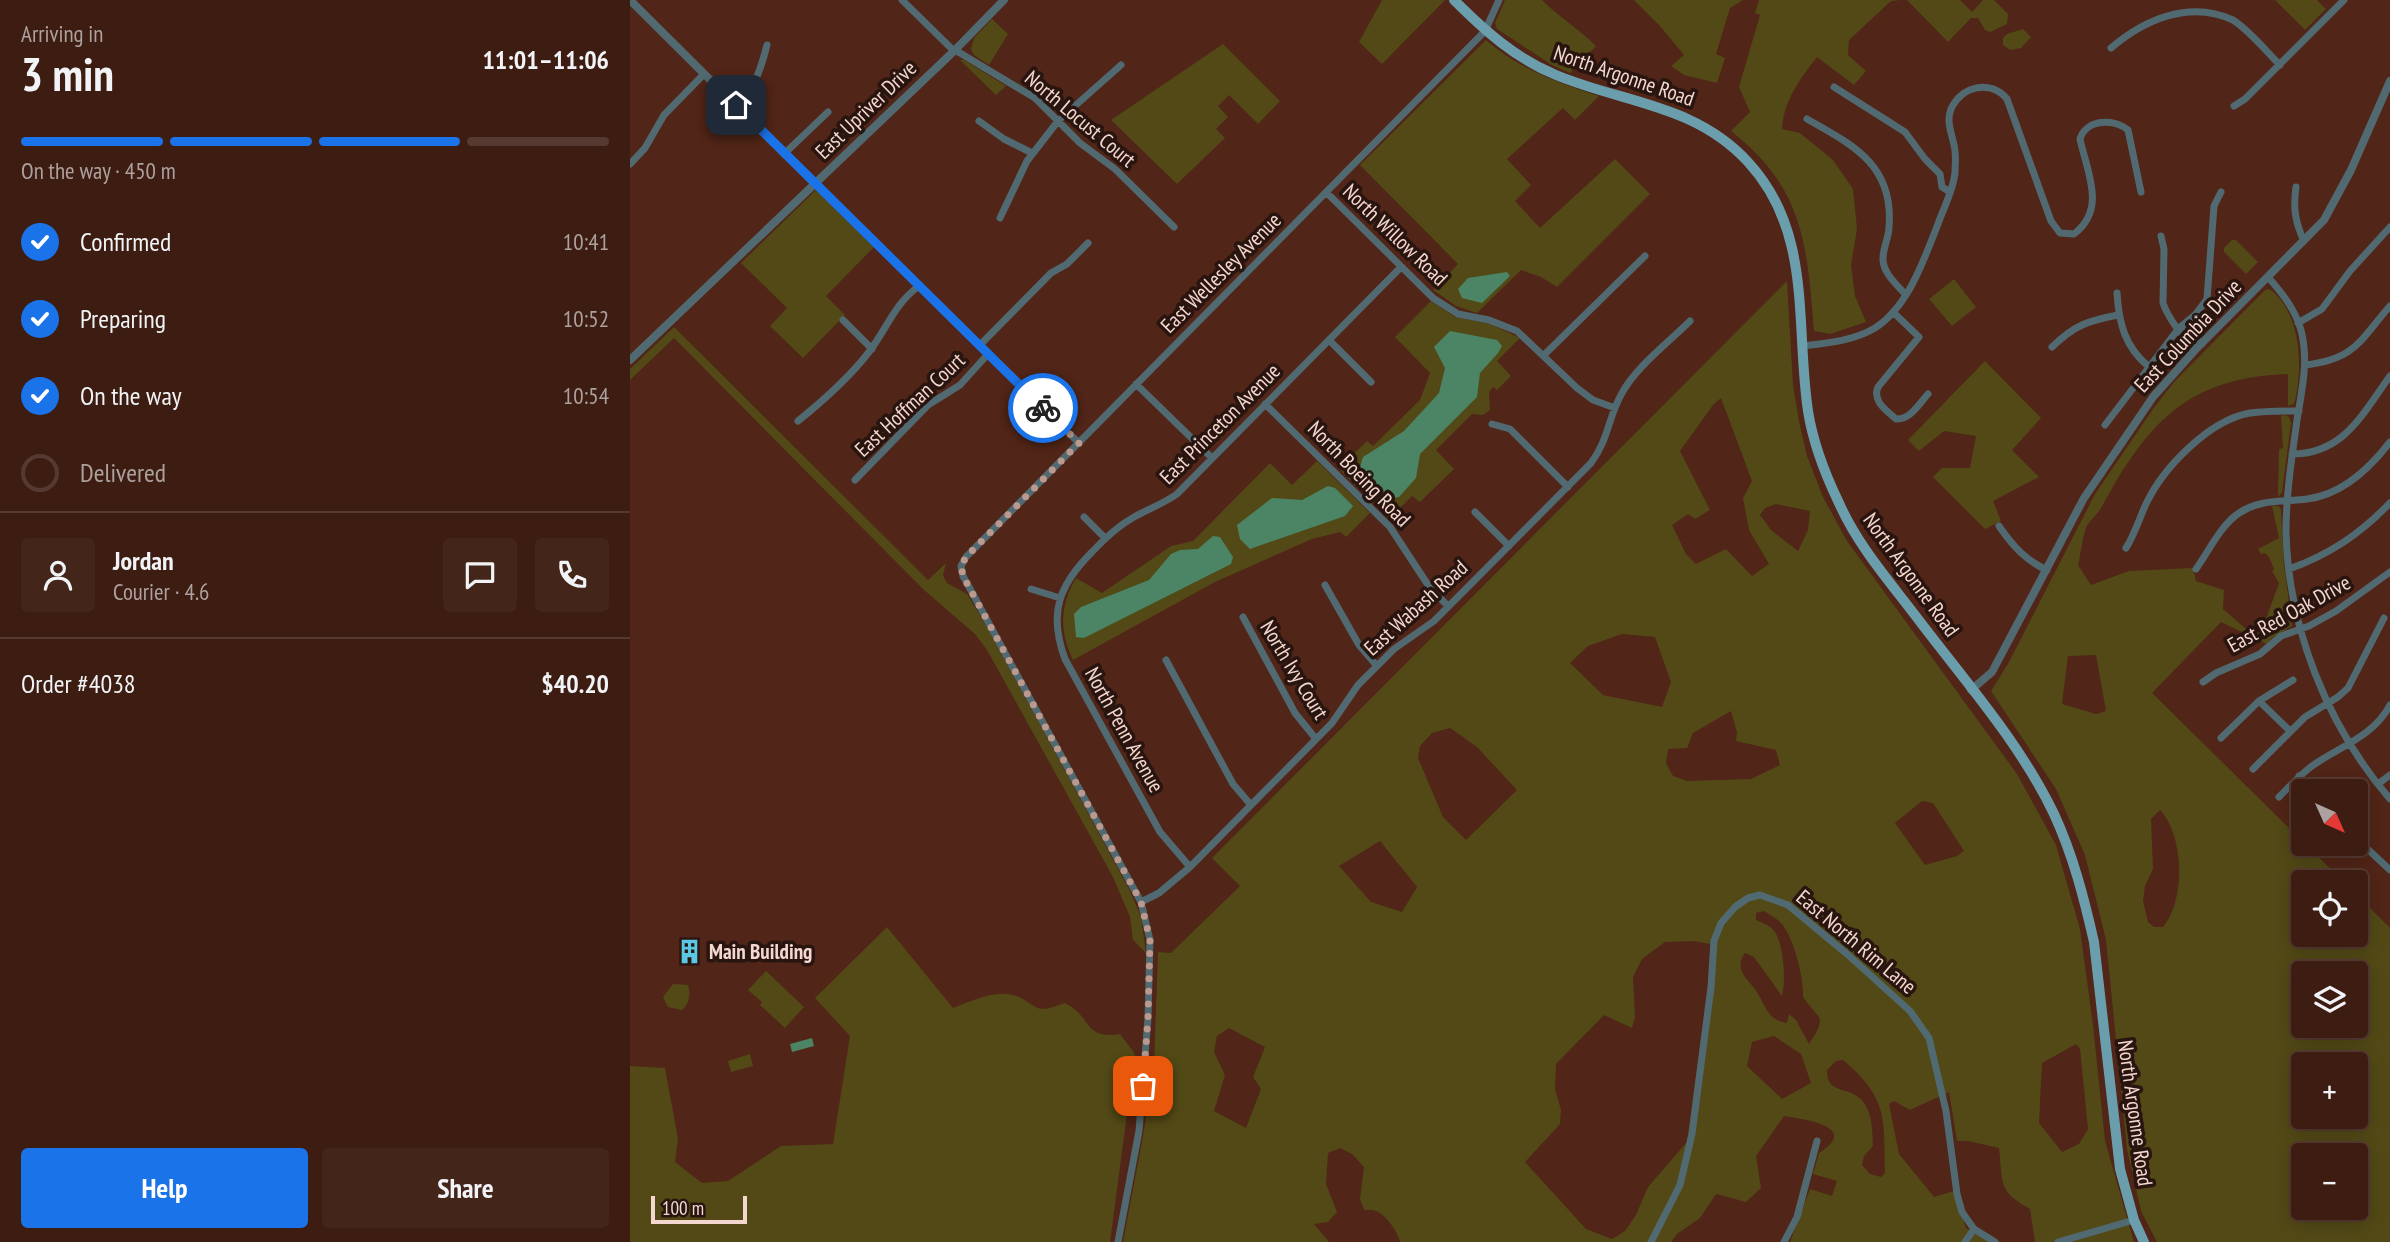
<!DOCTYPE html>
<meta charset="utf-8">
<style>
:root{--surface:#3d1c11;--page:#44251a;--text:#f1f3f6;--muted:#ada19f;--line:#563a31;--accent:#1a73e8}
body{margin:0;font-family:"PT Sans Narrow",sans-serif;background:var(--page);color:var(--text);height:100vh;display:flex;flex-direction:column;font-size:26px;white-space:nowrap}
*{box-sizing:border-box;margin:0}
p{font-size:23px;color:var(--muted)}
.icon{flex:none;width:38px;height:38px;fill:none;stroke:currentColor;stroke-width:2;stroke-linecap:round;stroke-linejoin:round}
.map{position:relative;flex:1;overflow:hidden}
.side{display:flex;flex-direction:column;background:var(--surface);width:630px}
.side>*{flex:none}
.needle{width:46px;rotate:135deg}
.fabs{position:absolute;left:1661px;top:779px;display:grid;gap:14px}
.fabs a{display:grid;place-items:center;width:77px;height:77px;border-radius:7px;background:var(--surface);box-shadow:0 4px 18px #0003,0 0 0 2px var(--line);font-size:35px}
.scale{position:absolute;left:21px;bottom:18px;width:96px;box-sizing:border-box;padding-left:7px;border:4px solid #f4d7ce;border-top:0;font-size:19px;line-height:24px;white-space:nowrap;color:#f4d7ce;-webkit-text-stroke:5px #29150f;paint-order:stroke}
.pin{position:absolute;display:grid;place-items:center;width:60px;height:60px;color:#fff;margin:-30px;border-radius:14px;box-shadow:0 4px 10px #0006}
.courier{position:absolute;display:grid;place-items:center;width:70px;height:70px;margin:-35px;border:5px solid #1a73e8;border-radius:50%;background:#fff;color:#222;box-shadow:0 2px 9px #0007}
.headline em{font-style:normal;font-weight:700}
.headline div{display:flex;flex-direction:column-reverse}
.headline{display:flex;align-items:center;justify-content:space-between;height:119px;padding:0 21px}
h1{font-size:46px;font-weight:700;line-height:52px}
.bar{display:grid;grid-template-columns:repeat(4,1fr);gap:10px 7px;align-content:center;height:84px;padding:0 21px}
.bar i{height:9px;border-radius:5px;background:var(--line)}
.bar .selected{background:var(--accent)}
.bar p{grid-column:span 4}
.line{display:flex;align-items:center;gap:18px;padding:0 21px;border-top:2px solid var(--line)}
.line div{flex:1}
.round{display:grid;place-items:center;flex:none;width:74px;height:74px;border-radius:7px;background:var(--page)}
ol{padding:0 21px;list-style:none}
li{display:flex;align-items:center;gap:21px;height:77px}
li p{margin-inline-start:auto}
li .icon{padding:7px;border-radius:50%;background:var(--accent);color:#fff;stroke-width:4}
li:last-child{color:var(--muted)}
li i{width:38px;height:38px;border:4px solid var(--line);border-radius:50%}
.action{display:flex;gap:14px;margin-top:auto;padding:14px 21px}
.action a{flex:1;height:80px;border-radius:7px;background:var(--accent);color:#fff;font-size:28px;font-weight:700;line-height:80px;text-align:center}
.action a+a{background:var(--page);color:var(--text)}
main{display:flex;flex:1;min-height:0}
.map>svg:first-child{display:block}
.green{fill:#524916;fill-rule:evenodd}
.water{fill:#4b8565}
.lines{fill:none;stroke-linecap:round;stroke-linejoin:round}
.minor{stroke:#516a71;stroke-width:7}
.tertiary{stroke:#516a71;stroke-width:8}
.primary{stroke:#6b9ead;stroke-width:10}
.done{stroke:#bb998e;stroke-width:7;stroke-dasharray:0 12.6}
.route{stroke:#1a73e8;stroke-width:9}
.labels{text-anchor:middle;stroke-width:7;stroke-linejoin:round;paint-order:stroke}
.street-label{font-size:21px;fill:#f4d7ce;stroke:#29150f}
.poi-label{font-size:21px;font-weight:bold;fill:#f4d7ce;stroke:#29150f;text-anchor:start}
</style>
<main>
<section class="side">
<div class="headline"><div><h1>3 min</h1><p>Arriving in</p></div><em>11:01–11:06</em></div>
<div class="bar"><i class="selected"></i><i class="selected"></i><i class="selected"></i><i></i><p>On the way · 450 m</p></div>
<ol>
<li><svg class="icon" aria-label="check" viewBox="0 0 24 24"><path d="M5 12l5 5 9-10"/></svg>Confirmed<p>10:41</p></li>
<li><svg class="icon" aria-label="check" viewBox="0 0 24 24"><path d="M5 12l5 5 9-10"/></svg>Preparing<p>10:52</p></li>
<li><svg class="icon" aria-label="check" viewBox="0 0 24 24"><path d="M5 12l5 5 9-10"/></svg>On the way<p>10:54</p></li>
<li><i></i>Delivered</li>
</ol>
<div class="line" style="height:126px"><a class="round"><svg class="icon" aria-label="person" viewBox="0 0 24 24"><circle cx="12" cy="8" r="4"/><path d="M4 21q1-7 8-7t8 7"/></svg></a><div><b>Jordan</b><p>Courier · 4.6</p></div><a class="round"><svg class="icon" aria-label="chat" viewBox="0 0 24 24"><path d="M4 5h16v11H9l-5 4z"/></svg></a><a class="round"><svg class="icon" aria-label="phone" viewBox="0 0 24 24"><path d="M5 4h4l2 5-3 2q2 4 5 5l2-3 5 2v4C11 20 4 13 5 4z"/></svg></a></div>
<div class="line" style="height:91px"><div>Order #4038</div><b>$40.20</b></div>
<div class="action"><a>Help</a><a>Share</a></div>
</section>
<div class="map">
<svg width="1760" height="1242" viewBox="0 0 1760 1242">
<rect width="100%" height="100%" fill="#512517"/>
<!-- green -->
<path class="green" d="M 752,0 L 815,0 L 752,64 L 729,42 Z
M 875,0 L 912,0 C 929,17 949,29 966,46 L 940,73 L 922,65 L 867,29 L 865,23 Z
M 1004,0 L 1113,0 L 1100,8 L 1086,54 L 1095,58 L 1087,83 L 1054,75 L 1041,66 L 1054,55 L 1030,26 Z
M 1129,0 L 1271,0 L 1261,1 L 1219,40 L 1218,55 L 1236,71 L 1224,85 L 1187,57 C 1170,79 1154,100 1152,129 L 1170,133 L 1203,160 L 1223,189 L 1227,229 L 1221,265 L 1225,296 L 1236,322 L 1200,334 L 1184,331 C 1177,245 1174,188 1101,131 L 1120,112 L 1109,87 L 1130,15 L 1125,13 Z
M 1277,0 L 1330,0 L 1342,12 L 1353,0 L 1364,0 L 1378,14 L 1377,24 L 1360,32 L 1355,30 L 1348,18 L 1341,18 L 1318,42 Z
M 1645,0 L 1687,0 L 1696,9 L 1675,30 Z
M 362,19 L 378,34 L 359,65 L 344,55 L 341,49 L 344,38 Z
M 1393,29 L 1401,37 L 1391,48 L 1380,50 L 1373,45 L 1373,38 L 1377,34 Z
M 856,40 C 889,69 928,83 969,96 L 945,120 L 933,108 L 877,159 L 901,185 L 885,201 L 910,228 L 985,159 L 1020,194 L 927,287 L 911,277 L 891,270 L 847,313 L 826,306 L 803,290 L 828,264 L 730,165 Z
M 593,44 L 650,101 L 628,124 L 599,95 L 588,106 L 598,117 L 586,129 L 595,138 L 547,184 L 481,120 Z
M 330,60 L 334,60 L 376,86 L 366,95 Z
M 186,190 L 244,247 L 196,296 L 215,315 L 173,358 L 140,326 L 157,308 L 111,263 Z
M 1602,240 L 1606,240 L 1628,262 L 1616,274 L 1594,252 L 1594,248 Z
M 1324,279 L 1346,307 L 1322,326 L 1299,299 Z
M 1157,281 L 1163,385 L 1169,421 L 1177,456 L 1193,497 L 1217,541 L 1387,774 L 1426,845 L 1450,929 L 1463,1025 L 1475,1141 L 1504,1242 L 1405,1242 L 1400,1209 C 1367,1191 1373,1182 1369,1148 L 1338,1141 L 1327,1141 L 1319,1092 L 1280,1110 L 1264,1101 L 1259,1104 L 1269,1154 L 1304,1197 L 1324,1191 L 1336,1228 L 1359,1242 L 1160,1242 L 1180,1189 L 1202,1196 L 1207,1181 L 1183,1174 L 1189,1153 C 1232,1126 1172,1119 1154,1116 L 1126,1156 L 1131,1188 L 1116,1202 L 1086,1194 L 1070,1218 L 1047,1234 L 1041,1242 L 770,1242 C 768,1232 756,1215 746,1211 C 742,1209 738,1210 734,1210 L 730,1199 L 734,1167 L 722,1154 L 710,1148 L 698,1153 L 696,1184 L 707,1212 L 698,1222 L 684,1224 L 699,1242 L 493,1242 L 513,1136 L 524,1066 L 528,952 L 541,953 L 610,886 L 582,858 ZM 1091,398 L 1122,481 L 1113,498 L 1119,530 L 1139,564 L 1122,576 L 1096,549 L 1066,564 L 1056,554 L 1042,525 L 1058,514 L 1065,519 L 1080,510 L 1050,451 L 1083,405 ZM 1146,504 L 1180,511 L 1178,530 L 1168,551 L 1141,530 L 1130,515 L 1135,508 ZM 992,634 L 1025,637 L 1041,682 L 1032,707 L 973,695 L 940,663 L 958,646 ZM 1101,711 L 1107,732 L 1106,741 L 1146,750 L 1150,765 L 1121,779 L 1057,781 L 1043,776 L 1036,763 L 1038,749 L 1057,748 L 1063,733 ZM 820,728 L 847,747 L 887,790 L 836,840 L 813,817 L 788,758 L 790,746 L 802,733 ZM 1292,801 L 1303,803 L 1334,851 L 1327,856 L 1295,865 L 1265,823 ZM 750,841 L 787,887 L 772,912 L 741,902 L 709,866 ZM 1134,911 C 1138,914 1144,917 1149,921 C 1163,933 1174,978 1173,997 C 1188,1020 1199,1014 1179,1044 L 1166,1020 L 1159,1014 L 1157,1023 C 1138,1020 1136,1007 1127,992 C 1118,979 1103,970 1115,953 L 1124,957 L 1152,996 C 1156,981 1154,946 1145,932 C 1141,926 1133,923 1126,920 L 1126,913 ZM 1063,941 L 1081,944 L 1078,989 L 1057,1142 L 1018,1187 L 1006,1215 L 995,1231 L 982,1239 L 956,1229 L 895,1162 L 930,1124 L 931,1110 L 925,1089 L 926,1064 L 974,1015 L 1002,1028 L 1005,1017 L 1003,977 L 1012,959 L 1035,942 ZM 599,1028 L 635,1047 L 623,1077 L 631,1089 L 616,1128 L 584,1111 L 595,1075 L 584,1052 L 587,1036 ZM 1144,1036 L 1171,1054 L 1181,1083 L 1152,1099 L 1117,1066 L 1122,1042 ZM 1446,1044 L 1450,1049 L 1458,1129 L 1449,1144 L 1432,1152 L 1409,1123 L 1412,1063 ZM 1213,1060 C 1258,1098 1254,1118 1255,1173 L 1251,1177 L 1240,1174 L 1232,1165 L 1234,1156 L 1243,1146 C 1242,1130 1243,1116 1234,1103 C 1221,1084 1197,1097 1197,1070 L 1206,1061 Z
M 1639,289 C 1671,310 1674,370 1664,404 L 1658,406 L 1658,374 C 1566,377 1524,415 1480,492 C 1476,499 1473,505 1469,511 C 1465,517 1458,522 1456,528 C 1452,539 1451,553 1448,565 L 1461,585 L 1499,571 L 1563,568 L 1566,581 L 1594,590 L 1593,609 L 1615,628 L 1631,633 L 1649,583 L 1642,571 L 1644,569 L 1639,557 L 1635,553 L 1631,554 L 1628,549 L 1649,538 L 1642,506 L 1648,506 L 1651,509 L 1654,564 L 1662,626 L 1642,638 L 1637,644 L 1591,622 L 1522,693 L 1714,882 L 1673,882 L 1673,934 L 1726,934 L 1726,894 L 1760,928 L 1760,1242 L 1527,1242 L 1511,1211 L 1497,1149 L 1476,940 L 1455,855 L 1426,789 L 1361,691 L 1379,662 L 1465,494 L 1523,409 L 1544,382 L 1635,290 ZM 1466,655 L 1476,711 L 1466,714 L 1432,704 L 1438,656 ZM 1530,810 C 1554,835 1556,900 1533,927 L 1524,927 L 1518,922 L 1513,901 L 1515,886 L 1523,869 L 1521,819 ZM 1673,973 L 1726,973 L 1726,1026 L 1673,1026 ZM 1673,1064 L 1726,1064 L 1726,1116 L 1673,1116 ZM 1673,1155 L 1726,1155 L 1726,1208 L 1673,1208 Z
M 801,301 L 825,317 L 860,324 L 890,338 L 867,361 L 881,376 L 867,390 L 863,387 L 859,392 L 860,410 L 853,415 L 842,414 L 806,450 L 824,469 L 790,502 L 782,496 L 759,519 L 709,469 L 737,441 L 743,446 L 790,400 L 800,373 L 765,337 Z
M 44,327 L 298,580 L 316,563 L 313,575 L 317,583 L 337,594 L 361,634 L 500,891 L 511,917 L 516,953 L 503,940 L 500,917 L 483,877 L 357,650 L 345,634 L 293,589 L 44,338 L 0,380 L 0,369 Z
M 1355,361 L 1411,418 L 1382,450 L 1409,477 L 1363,501 L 1371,521 L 1355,529 L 1303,477 L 1312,468 L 1340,468 L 1346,436 L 1314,431 L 1289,451 L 1278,440 Z
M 1656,415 L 1659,417 L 1661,423 L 1652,492 L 1648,497 L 1649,449 L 1653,448 L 1651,416 Z
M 687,461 L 740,513 L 716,537 L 710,532 L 682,539 L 585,582 L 443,660 C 429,631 430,605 446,578 L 472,593 L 541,546 L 563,541 L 640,463 L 662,485 Z
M 257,927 L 323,1008 C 342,1001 363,990 383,995 C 393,997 400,1005 408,1008 C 416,1011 428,1005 435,1003 C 462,1016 453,1040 490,1034 L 505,1054 L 480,1242 L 0,1242 L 0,1066 L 35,1068 L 48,1139 L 45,1162 L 72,1183 L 98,1181 L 151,1146 L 203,1144 L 220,1036 L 185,998 Z
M 136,971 L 174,1007 L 155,1028 L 130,1005 L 132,1002 L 118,990 Z
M 43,984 L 58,985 C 61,993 59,1005 52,1010 L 38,1007 L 33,997 Z
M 120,1054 L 123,1066 L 101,1072 L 98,1061 Z"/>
<!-- water -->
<path class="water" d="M 877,272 L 880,276 L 852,303 L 832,298 L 828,289 L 838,278 Z
M 820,331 L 867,340 L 872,346 L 868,353 L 850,373 L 847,397 L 790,454 L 786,478 L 769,497 L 758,499 L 729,470 L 733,457 L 774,431 L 809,393 L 815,368 L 804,347 Z
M 698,486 L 705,488 L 723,506 L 715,516 L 620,549 L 610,539 L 607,525 L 642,498 L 672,500 Z
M 583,536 L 590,537 L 603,557 L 601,564 L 454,638 L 446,637 L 444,614 L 451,607 L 519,580 L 541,554 L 550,550 L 568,549 Z
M 182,1038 L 184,1046 L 162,1052 L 160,1044 Z"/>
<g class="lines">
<!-- minor -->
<path class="minor" d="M 272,0 L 324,51
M 1481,48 C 1515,19 1560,0 1603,20 C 1620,31 1635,50 1650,65
M 325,50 L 405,98 L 450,143 L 485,169 L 544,227
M 1204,87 L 1275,132 L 1295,159 L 1310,174 L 1312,187 L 1320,192
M 106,105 C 126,85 130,72 137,45
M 1604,106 L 1615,99 L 1714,0
M 1177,119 C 1223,145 1264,165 1259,227 C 1259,237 1253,248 1253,258 C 1252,272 1267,285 1275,294
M 349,121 L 374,139 L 402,153
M 154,154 L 198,112
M 0,164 L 15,148 L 34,115 L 74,74
M 185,184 L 449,443
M 1666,187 C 1663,208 1665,222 1674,241
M 696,192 L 803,298 L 828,314 L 859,320 L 887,331 L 947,388 L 963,400 L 985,408
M 370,218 L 397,161 L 428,121 L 491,65
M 1531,236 L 1534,249 L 1533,303 C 1538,318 1554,339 1565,350
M 1638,277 C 1652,293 1665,309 1671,330 C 1679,361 1672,389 1667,420 C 1662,457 1656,494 1656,531 C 1658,627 1697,726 1760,799
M 1487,293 C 1489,324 1495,347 1519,367
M 1263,312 L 1289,337 L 1248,387 C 1242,401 1256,410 1266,419 C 1280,420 1289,404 1298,394
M 213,320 L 242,349
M 1668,323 L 1692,309 L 1720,271 L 1760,227
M 1549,328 L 1560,333 L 1572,344
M 699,340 L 741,382
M 349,346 L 421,273 L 437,264 L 458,243
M 1172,346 C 1197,343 1223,341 1245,328 C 1279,306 1294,259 1308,224 C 1314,207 1323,191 1325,173 C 1325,166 1326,158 1325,151 C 1324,138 1315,123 1321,109 C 1331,86 1361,79 1377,99 L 1421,221 L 1430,233 L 1444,234 C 1477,209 1457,172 1450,139 C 1456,119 1484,118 1498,130 L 1511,192
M 1422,347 C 1445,325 1457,321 1488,315
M 914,355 L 1015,256
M 1675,365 C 1726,359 1730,340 1760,306
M 506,384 L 582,458
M 635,404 L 760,527 L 800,588 L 818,606
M 168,421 C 194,400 219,378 239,352 C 256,330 265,303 289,286
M 862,424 L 880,429 L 938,487
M 1475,425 L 1549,328 L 1565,315 L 1577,299 L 1584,206 L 1591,192
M 1662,454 C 1714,454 1733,413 1760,376
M 225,480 L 298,405 L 330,385 L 358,354
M 845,512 L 879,546
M 454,517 L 475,538
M 1369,526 C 1382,545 1396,561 1417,570
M 1496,548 C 1505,534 1509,519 1516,504 C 1533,468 1579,420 1620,413 C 1635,411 1653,411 1669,411
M 1566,569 C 1579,551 1590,526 1609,513 C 1630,499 1653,502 1677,499 C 1711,495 1740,468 1760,442
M 1659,569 C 1699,555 1730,534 1760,503
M 695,585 L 729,645 L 747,666
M 401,589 L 430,598
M 613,617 L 665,713 L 686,739
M 536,660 L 603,784 L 621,805
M 1573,682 L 1586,673 L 1630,654 L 1651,636 L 1679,626 L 1706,611 L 1760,572
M 1629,701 L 1660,731
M 1591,738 L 1629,701 L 1663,680
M 1623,769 L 1675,717 L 1708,697 L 1718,688 L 1754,618
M 1669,776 L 1684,791
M 1748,784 L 1760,775
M 1707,791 L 1715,783
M 1649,797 C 1660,786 1670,775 1682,766 C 1709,747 1744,736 1760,705
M 1729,841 L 1760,870
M 560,867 L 530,832 L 435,659 C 418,613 429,585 462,552 C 474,539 488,526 504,517 C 518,509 533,504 547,494 L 771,267
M 511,902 L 529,893 L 560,867 L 702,723 L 728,685 L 764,649 L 804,621 L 961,463 C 979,439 978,417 992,393 C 1006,367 1039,342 1060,321
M 488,1242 L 509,1131 L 518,1018 L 520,940 L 511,902 L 333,576 L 331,566 L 336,557 L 855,31 L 869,0
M 1021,1242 L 1050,1185 L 1062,1134 L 1081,987 L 1084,941 L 1091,923 L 1105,907 L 1118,898 L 1130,895 L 1158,905 L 1217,954 L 1280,1011 L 1299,1038 L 1316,1111 L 1327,1194 L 1332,1212 L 1344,1229 L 1365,1242
M 1154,1242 L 1167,1217 L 1187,1141
M 1335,1242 L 1344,1229
M 1428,1242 L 1504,1220"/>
<!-- tertiary -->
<path class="tertiary" d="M 0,0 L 185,184
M 0,360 L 324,51 L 374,0
M 1341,690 L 1362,672 L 1454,498 L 1523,397 L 1565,350 L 1694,220 L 1721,170 L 1760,81"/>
<!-- primary -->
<path class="primary" d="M 824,0 C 855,31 885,58 926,75 C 993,103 1065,104 1118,162 C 1183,232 1165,324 1178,411 C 1183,443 1195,474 1209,503 C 1228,546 1260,582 1288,619 C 1335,681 1390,743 1424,814 C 1443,855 1454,898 1464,942 L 1490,1169 L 1504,1220 L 1514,1242"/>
</g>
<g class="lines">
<!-- done -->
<path class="done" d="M 413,408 L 449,443 L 336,557 L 331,566 L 333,576 L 511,902 L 520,940 L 518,1018 L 513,1086"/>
<!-- route -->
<path class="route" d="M 106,105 L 413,408"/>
</g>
<!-- icons -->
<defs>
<symbol id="building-bare" viewBox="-9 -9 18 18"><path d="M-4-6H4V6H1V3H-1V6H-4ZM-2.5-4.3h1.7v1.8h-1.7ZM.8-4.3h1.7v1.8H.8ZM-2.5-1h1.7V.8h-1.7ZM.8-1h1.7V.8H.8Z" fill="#5ac8e5" stroke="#29150f" stroke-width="2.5" paint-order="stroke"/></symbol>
</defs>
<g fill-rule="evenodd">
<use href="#building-bare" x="42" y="934" width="35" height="35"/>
</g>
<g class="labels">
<!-- street labels -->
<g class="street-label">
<text transform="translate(994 76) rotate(19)" y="7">North Argonne Road</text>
<text transform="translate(236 110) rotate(-44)" y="7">East Upriver Drive</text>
<text transform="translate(450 119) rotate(40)" y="7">North Locust Court</text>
<text transform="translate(765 235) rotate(44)" y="7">North Willow Road</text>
<text transform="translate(591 273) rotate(-45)" y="7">East Wellesley Avenue</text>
<text transform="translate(1558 336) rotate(-47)" y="7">East Columbia Drive</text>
<text transform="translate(280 405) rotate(-43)" y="7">East Hoffman Court</text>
<text transform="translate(590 424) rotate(-45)" y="7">East Princeton Avenue</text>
<text transform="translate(729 474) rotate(46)" y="7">North Boeing Road</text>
<text transform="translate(1281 575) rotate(54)" y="7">North Argonne Road</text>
<text transform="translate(786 608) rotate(-42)" y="7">East Wabash Road</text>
<text transform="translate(1659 614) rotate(-29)" y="7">East Red Oak Drive</text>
<text transform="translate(664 670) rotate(59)" y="7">North Ivy Court</text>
<text transform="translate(494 730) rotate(61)" y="7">North Penn Avenue</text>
<text transform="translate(1226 942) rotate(40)" y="7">East North Rim Lane</text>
<text transform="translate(1505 1113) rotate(82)" y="7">North Argonne Road</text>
</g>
<!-- poi labels -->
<g class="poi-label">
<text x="79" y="959">Main Building</text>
</g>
</g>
</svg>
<div class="fabs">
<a><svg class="needle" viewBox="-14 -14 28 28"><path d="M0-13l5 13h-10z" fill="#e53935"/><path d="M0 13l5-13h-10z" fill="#ada19f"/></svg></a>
<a><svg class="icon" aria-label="locate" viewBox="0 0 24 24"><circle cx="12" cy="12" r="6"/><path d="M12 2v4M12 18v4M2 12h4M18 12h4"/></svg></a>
<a><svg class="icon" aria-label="layers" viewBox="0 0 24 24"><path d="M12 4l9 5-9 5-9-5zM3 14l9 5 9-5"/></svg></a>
<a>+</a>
<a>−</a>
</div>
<div class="scale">100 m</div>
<div class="pin" style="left:513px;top:1086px;background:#ea580c"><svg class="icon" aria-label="bag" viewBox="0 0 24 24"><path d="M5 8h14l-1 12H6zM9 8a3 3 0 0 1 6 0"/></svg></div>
<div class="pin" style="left:106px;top:105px;background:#1f2937"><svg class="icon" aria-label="home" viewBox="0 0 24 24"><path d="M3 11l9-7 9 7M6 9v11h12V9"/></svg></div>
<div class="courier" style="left:413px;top:408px"><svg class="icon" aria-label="bike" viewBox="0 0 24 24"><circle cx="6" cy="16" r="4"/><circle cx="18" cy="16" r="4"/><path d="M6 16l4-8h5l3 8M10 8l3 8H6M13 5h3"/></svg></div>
</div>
</main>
